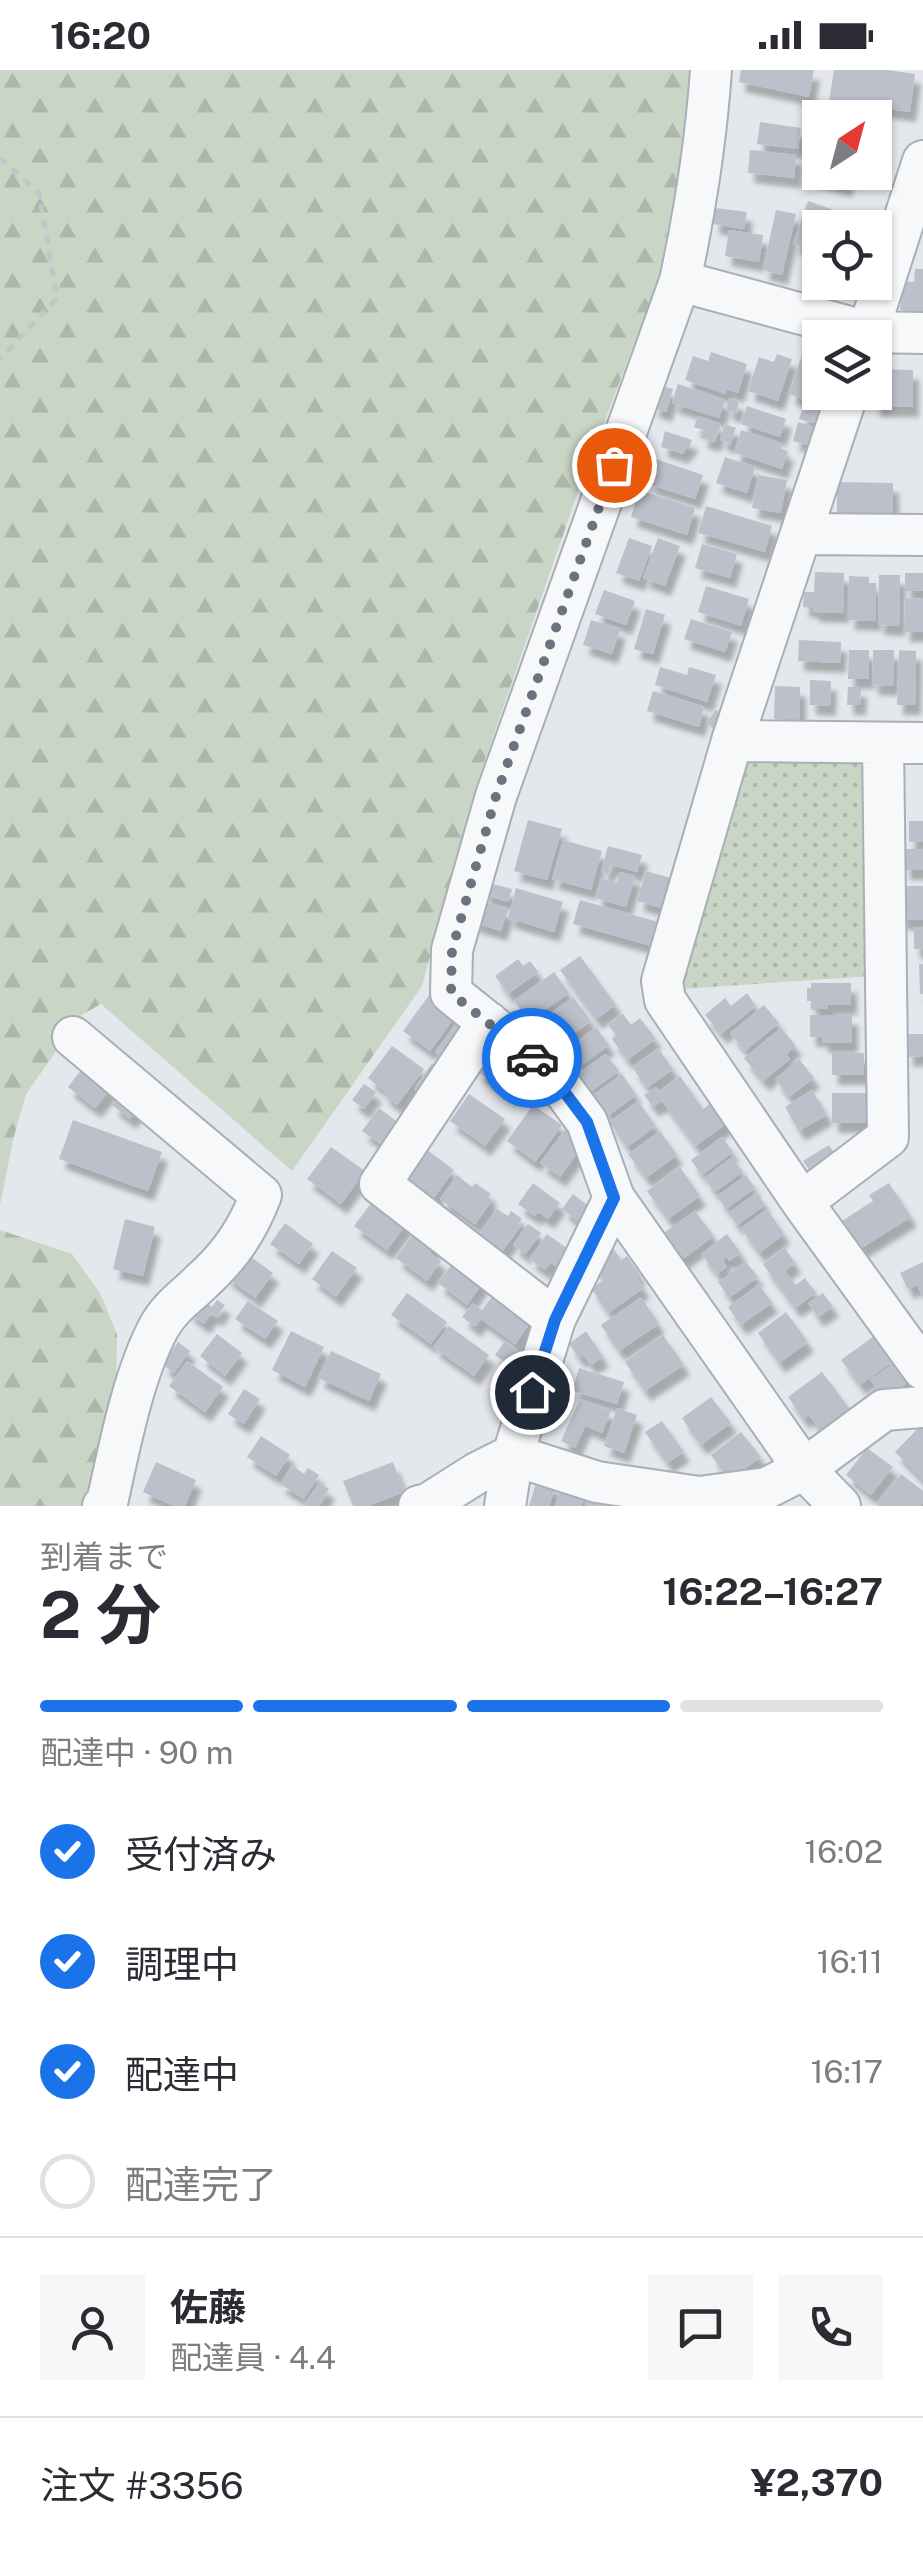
<!DOCTYPE html>
<html lang="ja">
<meta charset="utf-8">
<style>
:root{--surface:#fff;--page:#f7f7f7;--text:#2b2b33;--muted:#7c7c81;--line:#e1e1e2;--accent:#1a73e8}
body{margin:0;font-family:"Public Sans","Noto Sans JP",sans-serif;background:var(--page);color:var(--text);height:100vh;display:flex;flex-direction:column;font-size:38px;white-space:nowrap}
*{box-sizing:border-box;margin:0}
p{font-size:32px;color:var(--muted)}
.icon{flex:none;width:55px;height:55px;fill:none;stroke:currentColor;stroke-width:2;stroke-linecap:round;stroke-linejoin:round}
.map{position:relative;height:1436px;overflow:hidden}
.side{display:flex;flex-direction:column;background:var(--surface);flex:1}
.side>*{flex:none}
.needle{width:65px;rotate:36deg}
.tools{position:absolute;left:802px;top:30px;display:grid;gap:20px}
.tools a{display:grid;place-items:center;width:90px;height:90px;border-radius:0px;background:var(--surface);box-shadow:0 2px 8px #0004;font-size:50px}
.pin{position:absolute;display:grid;place-items:center;width:85px;height:85px;color:#fff;margin:-42px;border:5px solid #fff;border-radius:50%;box-shadow:0 2px 10px #0007}
.courier{position:absolute;display:grid;place-items:center;width:100px;height:100px;margin:-50px;border:8px solid #1a73e8;border-radius:50%;background:#fff;color:#222;box-shadow:0 2px 12px #0007}
.headline em{font-style:normal;font-weight:700}
.headline div{display:flex;flex-direction:column-reverse}
.headline{display:flex;align-items:center;justify-content:space-between;height:170px;padding:0 40px}
h1{font-size:65px;font-weight:700;line-height:75px}
.bar{display:grid;grid-template-columns:repeat(4,1fr);gap:15px 10px;align-content:center;height:120px;padding:0 40px}
.bar i{height:12px;border-radius:8px;background:var(--line)}
.bar .active{background:var(--accent)}
.bar p{grid-column:span 4}
.line{display:flex;align-items:center;gap:25px;padding:0 40px;border-top:2px solid var(--line)}
.line div{flex:1}
.round{display:grid;place-items:center;flex:none;width:105px;height:105px;border-radius:0px;background:var(--page)}
ol{padding:0 40px;list-style:none}
li{display:flex;align-items:center;gap:30px;height:110px}
li p{margin-inline-start:auto}
li .icon{padding:10px;border-radius:50%;background:var(--accent);color:#fff;stroke-width:4}
li:last-child{color:var(--muted)}
li i{width:55px;height:55px;border:5px solid var(--line);border-radius:50%}
.status{display:flex;justify-content:space-between;align-items:center;height:70px;padding:0 50px;background:var(--surface);direction:ltr}
.status svg{height:28px;fill:currentColor}
.map>svg:first-child{display:block}
.forest{fill:url(#forest-firs)}
.park{fill:url(#park-dots)}
.building{fill:#bbc0ca;filter:url(#shadow)}
.lines{fill:none;stroke-linecap:round;stroke-linejoin:round}
.minor-casing{stroke:#a9aeb7;stroke-width:44}
.path{stroke:#c2c5cb;stroke-width:5;stroke-dasharray:8 8;stroke-linecap:butt}
.minor{stroke:#f7f8fa;stroke-width:40}
.done{stroke:#6c737f;stroke-width:10;stroke-dasharray:0 18}
.route{stroke:#1a73e8;stroke-width:12}
</style>
<div class="status"><b>16:20</b><svg viewBox="0 0 49 12"><path d="M0 12V9h3v3zM5 12V6h3v6zM10 12V3h3v9zM15 12V0h3v12zM26 1h20v11H26zM47 4h2v5h-2z"/></svg></div>
<div class="map">
<svg width="923" height="1436" viewBox="0 0 923 1436">
<defs>
<pattern id="forest-firs" width="22" height="20" patternUnits="userSpaceOnUse" patternTransform="scale(2.5)"><rect width="22" height="20" fill="#c9d6c5"/><path d="M5 1l3.5 6h-7zM16 11l3.5 6h-7z" fill="#adb8ab"/></pattern>
<pattern id="park-dots" width="8" height="8" patternUnits="userSpaceOnUse" patternTransform="scale(2.5)"><rect width="8" height="8" fill="#c9d6c5"/><path d="M2 2h.1M6 6h.1" fill="none" stroke="#adb8ab" stroke-width="1.8" stroke-linecap="round"/></pattern>
<filter id="shadow"><feDropShadow dx="6" dy="10" stdDeviation="2.5" flood-color="#0004"/></filter>
</defs>
<rect width="100%" height="100%" fill="#e4e7ec"/>
<!-- forest -->
<path class="forest" d="M 0,0 L 690,0 L 690,23 L 679,100 L 658,211 L 580,416 L 475,719 L 422,916 L 292,1101 L 101,934 L 71,951 L 53,986 L 26,1024 L 13,1070 L 0,1135 Z
M 0,1160 L 72,1184 L 100,1223 L 117,1264 L 116,1322 L 88,1436 L 0,1436 Z"/>
<!-- park -->
<path class="park" d="M 743,687 L 869,690 L 872,906 L 683,919 L 671,906 Z"/>
<!-- building -->
<path class="building" d="M 741,0 L 814,0 L 809,27 L 739,12 Z
M 834,0 L 887,0 L 915,4 L 910,42 L 829,31 Z
M 760,52 L 801,58 L 798,79 L 757,74 Z
M 819,73 L 820,102 L 850,102 L 846,117 L 810,107 Z
M 750,80 L 796,85 L 794,108 L 748,103 Z
M 808,131 L 883,157 L 875,180 L 875,158 L 820,158 L 820,183 L 793,174 Z
M 715,138 L 747,142 L 744,159 L 713,154 Z
M 776,140 L 796,144 L 782,205 L 763,200 Z
M 729,160 L 763,165 L 759,192 L 725,186 Z
M 915,199 L 923,199 L 923,243 L 900,240 L 903,211 L 914,212 Z
M 804,279 L 820,284 L 820,322 L 826,322 L 822,336 L 789,324 Z
M 711,282 L 747,294 L 738,323 L 727,319 L 725,324 L 685,310 L 693,286 L 708,291 Z
M 777,284 L 792,289 L 778,331 L 748,321 L 759,287 L 774,292 Z
M 875,299 L 913,300 L 913,337 L 874,337 Z
M 678,314 L 725,330 L 719,348 L 672,333 Z
M 659,315 L 673,319 L 666,342 L 652,337 Z
M 729,328 L 739,331 L 736,343 L 726,340 Z
M 747,336 L 786,349 L 780,367 L 741,354 Z
M 803,337 L 825,343 L 822,355 L 799,349 Z
M 698,346 L 721,354 L 715,372 L 701,368 L 704,360 L 694,357 Z
M 798,352 L 821,359 L 816,377 L 793,371 Z
M 725,354 L 736,358 L 730,374 L 720,370 Z
M 741,360 L 782,374 L 781,379 L 788,381 L 782,399 L 734,383 Z
M 665,361 L 692,370 L 689,378 L 686,378 L 683,384 L 661,377 Z
M 725,387 L 755,397 L 747,423 L 716,413 Z
M 656,389 L 703,405 L 695,429 L 648,414 Z
M 758,405 L 787,410 L 781,443 L 752,438 Z
M 837,412 L 893,413 L 893,448 L 837,447 Z
M 639,420 L 695,438 L 687,465 L 631,447 Z
M 706,436 L 772,456 L 765,482 L 698,463 Z
M 629,468 L 652,476 L 639,511 L 616,503 Z
M 658,468 L 680,476 L 665,516 L 643,508 Z
M 702,474 L 737,484 L 730,508 L 695,498 Z
M 815,502 L 844,503 L 843,543 L 813,542 L 813,538 L 803,537 L 804,522 L 814,522 Z
M 905,503 L 923,503 L 923,521 L 905,521 Z
M 879,505 L 900,505 L 899,556 L 878,555 Z
M 849,506 L 869,507 L 869,513 L 876,513 L 875,551 L 849,550 Z
M 706,516 L 749,529 L 741,556 L 698,542 Z
M 604,520 L 635,531 L 626,555 L 595,544 Z
M 905,528 L 923,529 L 923,562 L 904,562 Z
M 646,539 L 665,545 L 653,584 L 634,579 Z
M 691,549 L 732,562 L 725,582 L 684,569 Z
M 591,550 L 620,559 L 612,584 L 583,575 Z
M 799,570 L 841,572 L 840,593 L 798,591 Z
M 849,580 L 869,580 L 869,609 L 848,609 Z
M 873,580 L 894,580 L 893,616 L 872,615 Z
M 899,580 L 916,581 L 915,635 L 897,635 Z
M 660,597 L 687,605 L 689,597 L 716,605 L 707,632 L 655,615 Z
M 810,610 L 831,611 L 830,636 L 810,635 Z
M 775,616 L 800,617 L 800,650 L 774,649 Z
M 848,617 L 861,617 L 860,635 L 847,635 Z
M 653,621 L 704,637 L 699,657 L 647,641 Z
M 716,640 L 728,648 L 717,661 L 706,653 Z
M 528,750 L 562,759 L 547,810 L 514,801 Z
M 909,751 L 923,751 L 923,771 L 909,772 Z
M 563,770 L 602,781 L 591,820 L 552,809 Z
M 608,776 L 642,785 L 637,802 L 611,795 L 608,804 L 601,802 Z
M 904,779 L 923,779 L 923,800 L 904,800 Z
M 646,801 L 674,809 L 665,839 L 637,831 Z
M 620,802 L 635,806 L 626,837 L 595,828 L 601,808 L 617,813 Z
M 485,812 L 512,819 L 508,832 L 482,824 Z
M 900,816 L 923,816 L 923,850 L 900,850 Z
M 516,818 L 563,832 L 554,862 L 508,848 Z
M 478,830 L 508,839 L 501,861 L 472,852 Z
M 580,830 L 662,853 L 655,877 L 573,854 Z
M 914,857 L 923,857 L 923,879 L 914,879 Z
M 580,886 L 616,935 L 596,949 L 560,900 Z
M 518,889 L 523,896 L 530,891 L 538,902 L 508,924 L 495,906 Z
M 919,894 L 923,894 L 923,924 L 920,924 Z
M 554,902 L 569,923 L 529,951 L 514,931 Z
M 811,913 L 851,913 L 851,935 L 828,935 L 828,939 L 811,939 L 811,931 L 807,931 L 807,918 L 811,918 Z
M 747,923 L 756,936 L 721,964 L 705,945 L 725,928 L 731,936 Z
M 430,924 L 457,944 L 430,981 L 403,961 Z
M 573,927 L 591,951 L 560,974 L 543,949 Z
M 764,935 L 779,953 L 745,981 L 730,963 Z
M 623,944 L 631,955 L 640,948 L 656,969 L 627,990 L 612,969 L 616,965 L 608,955 Z
M 810,945 L 852,945 L 852,973 L 822,973 L 822,967 L 810,967 Z
M 456,953 L 468,961 L 447,990 L 435,982 Z
M 596,957 L 609,975 L 579,997 L 566,979 Z
M 781,958 L 796,976 L 786,984 L 790,989 L 763,1011 L 744,988 Z
M 907,964 L 923,964 L 923,986 L 907,987 Z
M 392,976 L 424,999 L 397,1035 L 383,1024 L 385,1021 L 368,1008 Z
M 494,978 L 527,1002 L 510,1026 L 477,1001 Z
M 658,978 L 673,999 L 647,1018 L 632,997 Z
M 832,983 L 864,983 L 864,1005 L 832,1005 Z
M 606,984 L 619,1001 L 590,1022 L 577,1004 Z
M 799,989 L 814,1008 L 789,1027 L 775,1009 Z
M 432,993 L 449,1005 L 431,1031 L 414,1019 Z
M 84,996 L 112,1018 L 95,1038 L 68,1017 Z
M 622,1004 L 636,1025 L 608,1046 L 593,1025 Z
M 680,1006 L 703,1039 L 715,1030 L 730,1051 L 695,1076 L 662,1031 L 653,1037 L 644,1025 L 656,1017 L 659,1021 Z
M 364,1014 L 376,1022 L 364,1039 L 352,1030 Z
M 812,1020 L 827,1045 L 799,1061 L 785,1037 Z
M 123,1022 L 141,1036 L 130,1049 L 112,1035 Z
M 832,1023 L 871,1023 L 871,1053 L 832,1053 Z
M 469,1024 L 505,1049 L 485,1076 L 450,1051 Z
M 638,1031 L 656,1056 L 627,1077 L 609,1052 Z
M 533,1035 L 562,1055 L 535,1092 L 507,1071 Z
M 379,1038 L 400,1054 L 384,1076 L 362,1061 Z
M 73,1050 L 162,1082 L 148,1121 L 59,1089 Z
M 567,1057 L 586,1071 L 560,1107 L 540,1093 Z
M 660,1061 L 677,1085 L 646,1108 L 628,1084 Z
M 722,1067 L 733,1082 L 702,1105 L 691,1090 Z
M 829,1075 L 837,1088 L 812,1104 L 803,1091 Z
M 331,1077 L 365,1101 L 341,1134 L 307,1109 Z
M 423,1077 L 454,1100 L 433,1129 L 402,1107 Z
M 732,1087 L 743,1102 L 715,1122 L 704,1108 Z
M 680,1097 L 700,1126 L 668,1149 L 647,1121 Z
M 457,1105 L 472,1117 L 475,1113 L 491,1124 L 488,1128 L 492,1131 L 475,1154 L 440,1129 Z
M 746,1105 L 755,1118 L 726,1139 L 717,1126 Z
M 533,1113 L 560,1133 L 548,1149 L 538,1142 L 535,1146 L 518,1134 Z
M 889,1113 L 911,1147 L 860,1179 L 842,1151 L 873,1131 L 869,1125 Z
M 757,1122 L 765,1135 L 737,1155 L 728,1143 Z
M 573,1124 L 590,1137 L 579,1152 L 562,1139 Z
M 374,1129 L 407,1153 L 387,1180 L 354,1156 Z
M 497,1139 L 508,1146 L 511,1141 L 522,1149 L 518,1154 L 521,1156 L 501,1183 L 478,1166 Z
M 767,1139 L 784,1164 L 759,1183 L 741,1158 Z
M 695,1141 L 714,1166 L 680,1191 L 661,1165 Z
M 125,1149 L 155,1157 L 143,1206 L 113,1199 Z
M 285,1153 L 313,1174 L 299,1194 L 270,1174 Z
M 528,1154 L 541,1163 L 525,1184 L 513,1175 Z
M 420,1155 L 440,1169 L 430,1183 L 441,1191 L 427,1211 L 396,1188 Z
M 547,1164 L 568,1179 L 556,1196 L 551,1192 L 545,1200 L 529,1189 Z
M 727,1164 L 741,1183 L 729,1191 L 727,1187 L 723,1190 L 727,1197 L 717,1204 L 701,1184 Z
M 612,1176 L 621,1190 L 627,1186 L 640,1205 L 636,1207 L 644,1218 L 608,1243 L 591,1218 L 604,1210 L 590,1191 Z
M 785,1178 L 795,1193 L 785,1201 L 796,1215 L 805,1208 L 816,1223 L 795,1238 L 763,1194 Z
M 243,1181 L 273,1203 L 255,1228 L 225,1206 Z
M 332,1181 L 357,1198 L 336,1227 L 312,1209 Z
M 459,1184 L 488,1205 L 467,1235 L 438,1213 Z
M 746,1192 L 758,1207 L 729,1228 L 718,1212 Z
M 923,1192 L 923,1228 L 917,1215 L 908,1219 L 900,1203 Z
M 759,1214 L 772,1233 L 741,1255 L 728,1237 Z
M 499,1217 L 537,1244 L 515,1274 L 481,1249 L 475,1257 L 462,1247 L 473,1233 L 482,1240 Z
M 407,1223 L 447,1252 L 431,1274 L 391,1245 Z
M 823,1223 L 833,1237 L 818,1247 L 808,1233 Z
M 198,1227 L 212,1237 L 217,1230 L 225,1235 L 217,1247 L 212,1243 L 204,1254 L 187,1241 Z
M 641,1227 L 659,1254 L 619,1281 L 601,1255 Z
M 248,1231 L 278,1251 L 265,1269 L 235,1249 Z
M 786,1242 L 808,1272 L 779,1293 L 758,1263 Z
M 449,1256 L 489,1285 L 474,1306 L 433,1277 Z
M 291,1261 L 324,1277 L 305,1317 L 272,1300 Z
M 586,1261 L 603,1287 L 591,1295 L 583,1285 L 579,1288 L 569,1274 Z
M 217,1264 L 242,1283 L 225,1306 L 200,1286 Z
M 663,1265 L 684,1295 L 645,1321 L 625,1292 Z
M 874,1266 L 892,1292 L 860,1315 L 841,1290 Z
M 505,1271 L 529,1288 L 518,1302 L 495,1285 Z
M 178,1272 L 190,1281 L 174,1303 L 162,1294 Z
M 331,1281 L 381,1304 L 369,1331 L 318,1308 Z
M 187,1291 L 223,1317 L 205,1342 L 169,1316 Z
M 897,1291 L 911,1310 L 884,1329 L 870,1310 Z
M 579,1298 L 624,1312 L 617,1334 L 572,1321 Z
M 822,1302 L 849,1338 L 820,1359 L 809,1345 L 803,1349 L 788,1327 Z
M 244,1319 L 260,1329 L 244,1354 L 228,1344 Z
M 711,1327 L 731,1353 L 701,1375 L 682,1348 Z
M 580,1329 L 611,1341 L 602,1363 L 585,1356 L 575,1378 L 561,1371 Z
M 617,1338 L 637,1345 L 624,1383 L 604,1376 Z
M 662,1351 L 684,1382 L 667,1393 L 645,1362 Z
M 923,1353 L 923,1410 L 895,1382 Z
M 741,1362 L 761,1387 L 729,1410 L 711,1385 Z
M 261,1366 L 290,1385 L 276,1406 L 247,1387 Z
M 867,1378 L 893,1397 L 871,1425 L 846,1405 Z
M 156,1392 L 196,1410 L 185,1436 L 174,1436 L 143,1422 Z
M 393,1392 L 404,1422 L 368,1436 L 353,1436 L 343,1411 Z
M 292,1395 L 304,1404 L 308,1398 L 319,1405 L 304,1429 L 277,1412 L 282,1412 Z
M 901,1404 L 923,1421 L 923,1432 L 920,1436 L 879,1436 L 877,1434 Z
M 537,1410 L 556,1415 L 549,1436 L 529,1436 Z
M 319,1413 L 329,1419 L 319,1436 L 307,1436 L 304,1434 Z
M 562,1415 L 585,1422 L 581,1436 L 555,1436 Z
M 590,1423 L 617,1432 L 616,1436 L 585,1436 Z"/>
<g class="lines">
<defs>
<path id="minor" d="M 711,0 C 706,71 695,141 680,211 L 496,726 L 452,880 L 451,923 L 551,1003 L 587,1052 L 614,1128 L 804,1399 L 840,1436
M 680,211 L 868,262 L 923,263
M 866,268 L 923,91
M 848,322 L 732,671 L 662,911 L 665,930 L 802,1132 L 923,1299
M 801,464 L 923,465
M 732,671 L 923,673
M 488,952 L 380,1114 L 555,1249
M 73,967 L 261,1125 C 247,1161 230,1186 201,1212 C 186,1227 170,1237 159,1257 C 133,1305 119,1379 107,1433 L 103,1436
M 802,1132 L 888,1067 L 883,673
M 419,1436 L 428,1434 L 477,1403 L 513,1385 L 597,1412 L 699,1427 L 767,1418 L 804,1399 L 884,1340 L 923,1337
M 505,1436 L 513,1385 L 555,1249 L 614,1128"/>
</defs>
<!-- minor casing -->
<use href="#minor" class="minor-casing"/>
<!-- path -->
<path class="path" d="M 0,88 L 39,123 L 57,228 L 0,289"/>
<!-- minor -->
<use href="#minor" class="minor"/>
</g>
<g class="lines">
<!-- done -->
<path class="done" d="M 532,988 L 451,923 L 452,880 L 496,726 L 614,395"/>
<!-- route -->
<path class="route" d="M 532,988 L 551,1004 L 587,1052 L 614,1128 L 555,1250 L 532,1322"/>
</g>
</svg>
<div class="tools">
<a><svg class="needle" viewBox="-14 -14 28 28"><path d="M0-13l5 13h-10z" fill="#e53935"/><path d="M0 13l5-13h-10z" fill="#7c7c81"/></svg></a>
<a><svg class="icon" aria-label="locate" viewBox="0 0 24 24"><circle cx="12" cy="12" r="6"/><path d="M12 2v4M12 18v4M2 12h4M18 12h4"/></svg></a>
<a><svg class="icon" aria-label="layers" viewBox="0 0 24 24"><path d="M12 4l9 5-9 5-9-5zM3 14l9 5 9-5"/></svg></a>
</div>
<div class="pin" style="left:614px;top:395px;background:#ea580c"><svg class="icon" aria-label="bag" viewBox="0 0 24 24"><path d="M5 8h14l-1 12H6zM9 8a3 3 0 0 1 6 0"/></svg></div>
<div class="pin" style="left:532px;top:1322px;background:#1f2937"><svg class="icon" aria-label="home" viewBox="0 0 24 24"><path d="M3 11l9-7 9 7M6 9v11h12V9"/></svg></div>
<div class="courier" style="left:532px;top:988px"><svg class="icon" aria-label="car" viewBox="0 0 24 24"><path d="M5 17H2v-5l4-1 3-4h7l3 4 3 1v5h-3M9 17h6M6 11h13"/><circle cx="7" cy="17" r="2"/><circle cx="17" cy="17" r="2"/></svg></div>
</div>
<section class="side">
<div class="headline"><div><h1>2 分</h1><p>到着まで</p></div><em>16:22–16:27</em></div>
<div class="bar"><i class="active"></i><i class="active"></i><i class="active"></i><i></i><p>配達中 · 90 m</p></div>
<ol>
<li><svg class="icon" aria-label="check" viewBox="0 0 24 24"><path d="M5 12l5 5 9-10"/></svg>受付済み<p>16:02</p></li>
<li><svg class="icon" aria-label="check" viewBox="0 0 24 24"><path d="M5 12l5 5 9-10"/></svg>調理中<p>16:11</p></li>
<li><svg class="icon" aria-label="check" viewBox="0 0 24 24"><path d="M5 12l5 5 9-10"/></svg>配達中<p>16:17</p></li>
<li><i></i>配達完了</li>
</ol>
<div class="line" style="height:180px"><a class="round"><svg class="icon" aria-label="person" viewBox="0 0 24 24"><circle cx="12" cy="8" r="4"/><path d="M4 21q1-7 8-7t8 7"/></svg></a><div><b>佐藤</b><p>配達員 · 4.4</p></div><a class="round"><svg class="icon" aria-label="chat" viewBox="0 0 24 24"><path d="M4 5h16v11H9l-5 4z"/></svg></a><a class="round"><svg class="icon" aria-label="phone" viewBox="0 0 24 24"><path d="M5 4h4l2 5-3 2q2 4 5 5l2-3 5 2v4C11 20 4 13 5 4z"/></svg></a></div>
<div class="line" style="height:130px"><div>注文 #3356</div><b>¥2,370</b></div>
</section>
